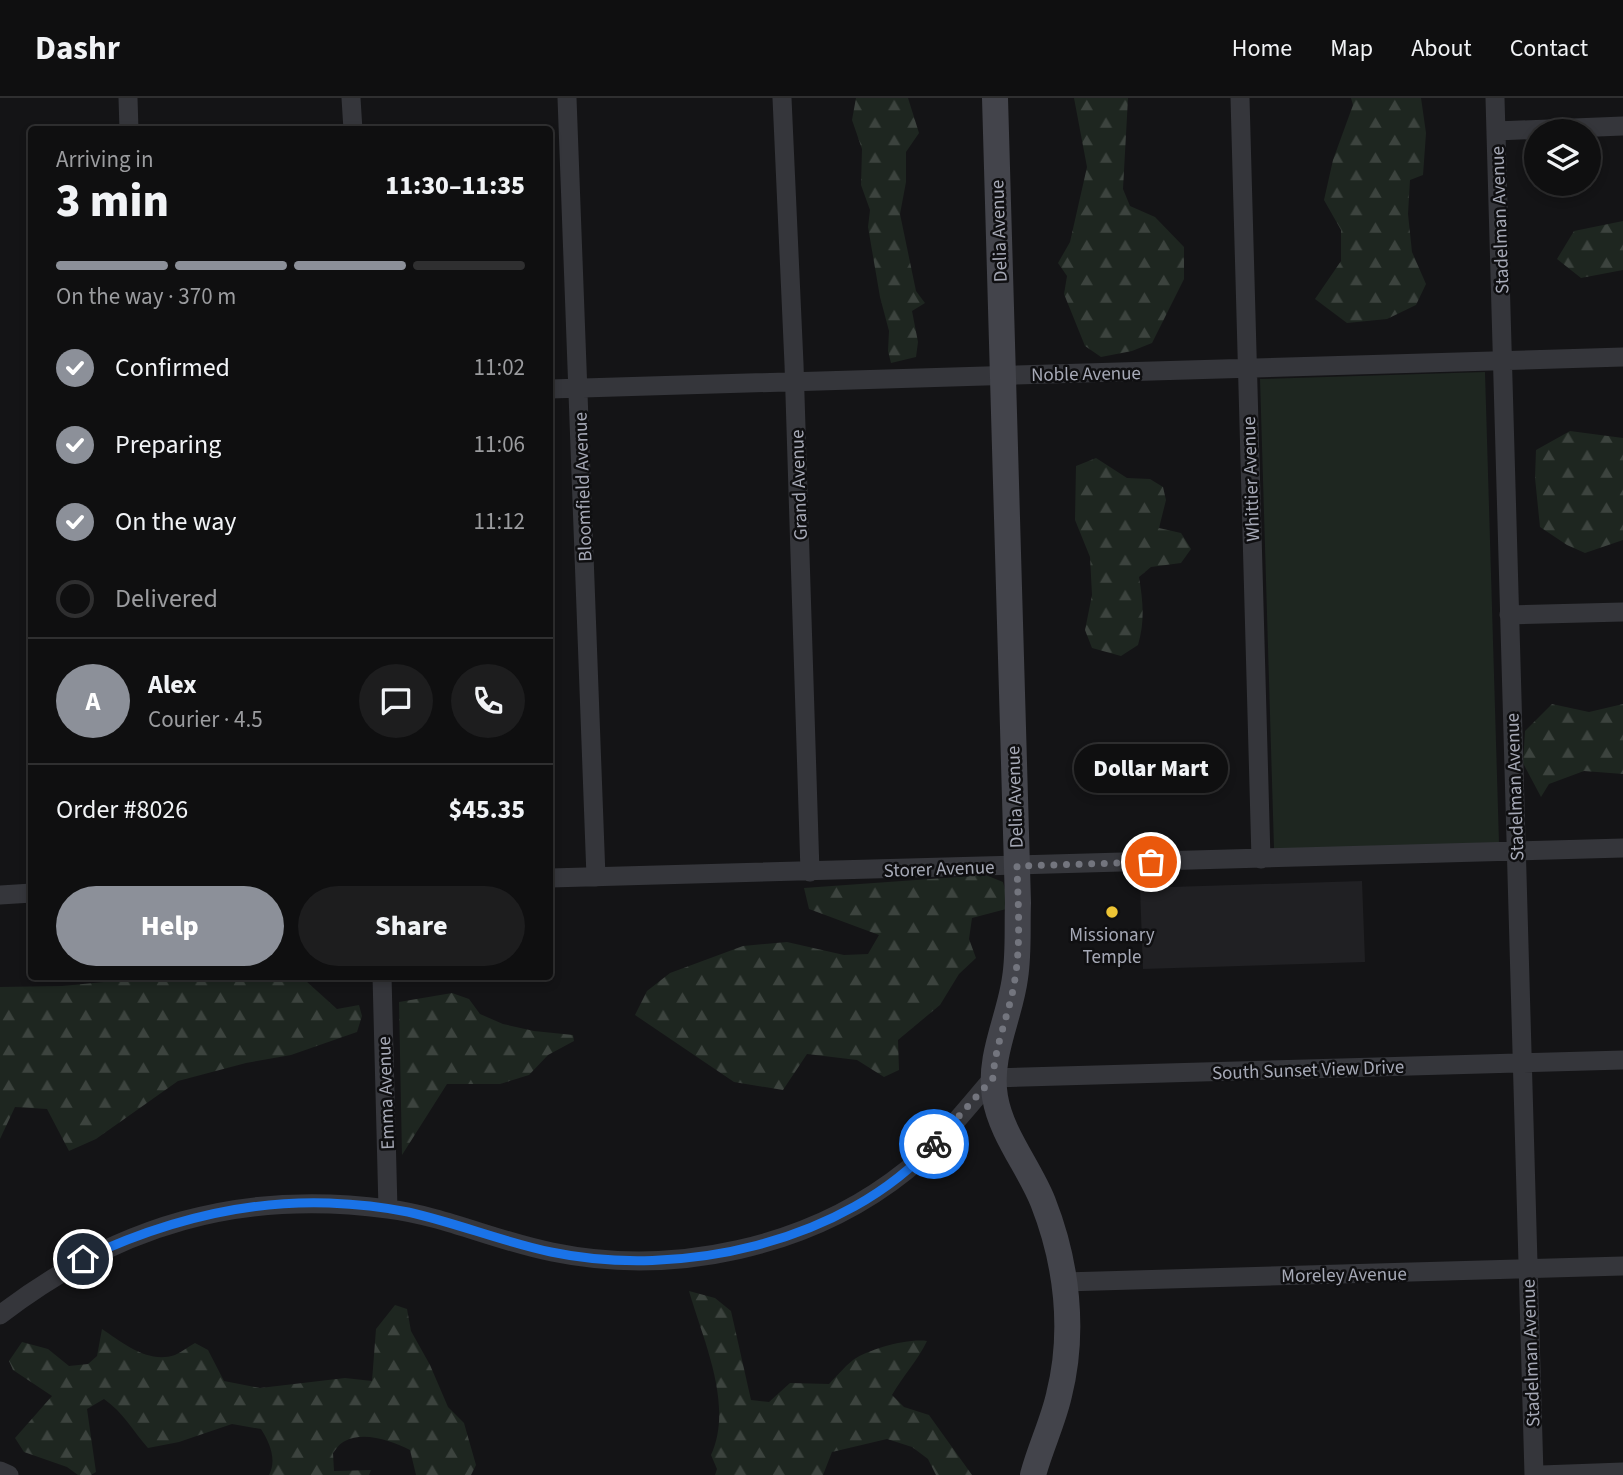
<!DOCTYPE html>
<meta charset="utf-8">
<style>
:root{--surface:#0f0f10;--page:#1d1d1e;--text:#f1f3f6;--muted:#9b9c9f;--line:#2f2f30;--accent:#8c9099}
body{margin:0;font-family:"Source Sans 3",sans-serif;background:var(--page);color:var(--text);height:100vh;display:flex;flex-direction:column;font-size:26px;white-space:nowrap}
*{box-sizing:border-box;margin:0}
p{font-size:23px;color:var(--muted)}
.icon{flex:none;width:38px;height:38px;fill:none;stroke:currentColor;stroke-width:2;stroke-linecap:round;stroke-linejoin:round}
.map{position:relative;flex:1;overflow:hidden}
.details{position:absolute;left:28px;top:28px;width:525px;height:854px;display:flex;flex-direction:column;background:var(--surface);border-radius:7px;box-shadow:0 4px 10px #0003,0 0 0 2px var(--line)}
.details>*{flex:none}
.tools{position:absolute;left:1524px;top:21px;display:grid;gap:14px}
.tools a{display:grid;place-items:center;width:77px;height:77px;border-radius:50%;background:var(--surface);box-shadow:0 4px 10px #0003,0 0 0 2px var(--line);font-size:35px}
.pin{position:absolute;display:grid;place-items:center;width:60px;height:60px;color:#fff;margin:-30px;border:4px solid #fff;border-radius:50%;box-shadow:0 2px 7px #0007}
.courier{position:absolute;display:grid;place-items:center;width:70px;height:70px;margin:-35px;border:5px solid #1a73e8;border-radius:50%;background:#fff;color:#222;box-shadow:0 2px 9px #0007}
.bubble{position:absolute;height:49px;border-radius:24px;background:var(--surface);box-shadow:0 4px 10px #0003,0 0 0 2px var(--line);font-size:23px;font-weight:800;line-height:49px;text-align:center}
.overview em{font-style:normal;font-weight:800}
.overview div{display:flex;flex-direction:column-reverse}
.overview{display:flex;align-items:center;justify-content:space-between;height:119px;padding:0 28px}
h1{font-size:46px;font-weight:800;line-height:52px}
.bar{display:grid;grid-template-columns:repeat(4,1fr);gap:10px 7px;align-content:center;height:84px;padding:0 28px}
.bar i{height:9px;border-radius:5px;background:var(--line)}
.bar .on{background:var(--accent)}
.bar p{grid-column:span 4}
.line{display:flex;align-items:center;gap:18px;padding:0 28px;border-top:2px solid var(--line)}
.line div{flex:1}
.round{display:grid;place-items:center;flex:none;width:74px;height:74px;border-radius:37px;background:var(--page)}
ol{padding:0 28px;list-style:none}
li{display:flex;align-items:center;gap:21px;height:77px}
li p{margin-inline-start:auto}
li .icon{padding:7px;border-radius:50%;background:var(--accent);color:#fff;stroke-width:4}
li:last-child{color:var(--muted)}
li i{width:38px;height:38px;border:4px solid var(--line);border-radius:50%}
.button{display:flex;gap:14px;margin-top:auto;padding:14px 28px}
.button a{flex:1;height:80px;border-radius:42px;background:var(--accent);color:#fff;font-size:28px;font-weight:800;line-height:80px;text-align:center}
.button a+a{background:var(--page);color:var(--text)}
header{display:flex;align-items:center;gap:42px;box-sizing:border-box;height:98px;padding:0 35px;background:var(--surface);border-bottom:2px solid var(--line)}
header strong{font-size:33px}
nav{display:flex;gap:38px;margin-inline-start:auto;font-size:24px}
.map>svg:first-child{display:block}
.built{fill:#202023}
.green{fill:#1e2620}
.forest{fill:url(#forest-firs)}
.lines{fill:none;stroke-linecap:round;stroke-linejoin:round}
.street{stroke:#35363b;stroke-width:19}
.secondary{stroke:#43444b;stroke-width:26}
.done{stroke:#73757e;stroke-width:7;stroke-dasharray:0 12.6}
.route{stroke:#1a73e8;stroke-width:9}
.poi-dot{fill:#edc435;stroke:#0f0f11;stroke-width:2.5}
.labels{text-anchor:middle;stroke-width:5;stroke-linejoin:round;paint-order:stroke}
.street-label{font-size:19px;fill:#a6a9b6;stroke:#0f0f11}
.poi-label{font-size:19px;fill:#a6a9b6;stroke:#0f0f11}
</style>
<header>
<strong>Dashr</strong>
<nav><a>Home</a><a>Map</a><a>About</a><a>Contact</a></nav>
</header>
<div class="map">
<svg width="1623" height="1377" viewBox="0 0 1623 1377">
<defs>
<pattern id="forest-firs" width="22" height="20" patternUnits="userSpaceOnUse" patternTransform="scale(1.75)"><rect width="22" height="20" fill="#1e2620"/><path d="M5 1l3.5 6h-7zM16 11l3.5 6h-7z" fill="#3c433e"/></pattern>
</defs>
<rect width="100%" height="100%" fill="#141416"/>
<!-- built -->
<path class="built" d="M 1362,783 L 1365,864 L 1143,871 L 1140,790 Z"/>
<!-- green -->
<path class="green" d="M 1485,274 L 1499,745 L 1274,751 L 1260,281 Z"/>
<!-- forest -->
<path class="forest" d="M 856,0 L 908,0 L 919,35 L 906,54 L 906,84 L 900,116 L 916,193 L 925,205 L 912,213 L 918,244 L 916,259 L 891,265 L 888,253 L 889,233 L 880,199 L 868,129 L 870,112 L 861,87 L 862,51 L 852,22 Z
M 1074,0 L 1128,0 L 1123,91 L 1130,108 L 1155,119 L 1184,149 L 1184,181 L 1152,245 L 1132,253 L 1101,259 L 1085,248 L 1064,196 L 1067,178 L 1058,165 L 1070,144 L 1087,69 Z
M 1351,0 L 1421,0 L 1426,35 L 1423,77 L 1410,82 L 1408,116 L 1412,154 L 1426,186 L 1416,207 L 1387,221 L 1347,225 L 1315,201 L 1341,163 L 1341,132 L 1324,102 L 1333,62 L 1353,7 Z
M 1623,123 L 1623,172 L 1581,180 L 1557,161 L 1574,133 Z
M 1570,333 L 1623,340 L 1623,442 L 1585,455 L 1567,447 L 1540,429 L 1535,380 L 1536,352 Z
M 1096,360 L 1127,380 L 1150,381 L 1163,389 L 1166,402 L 1159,430 L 1181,435 L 1191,451 L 1181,465 L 1151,469 L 1139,479 C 1143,503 1145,523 1138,547 L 1121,558 L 1092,550 L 1085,532 L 1092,497 L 1090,459 L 1075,422 L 1076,368 Z
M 1552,606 L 1589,614 L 1623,606 L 1623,676 L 1584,673 L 1549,686 L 1541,699 L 1523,665 L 1525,633 Z
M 972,778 L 988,778 L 1003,784 L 1010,810 L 972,820 L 969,841 L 976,860 L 959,876 L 940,907 L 898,942 L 899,972 L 884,979 L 857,962 L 807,956 L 783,992 L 734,984 L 635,917 L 647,893 L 670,875 L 743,848 L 787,844 L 844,857 L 868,856 L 879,837 L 809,811 L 804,790 Z
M 167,878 L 225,878 L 251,883 L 306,883 L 337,911 L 359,907 L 362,918 L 357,934 L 291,957 L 246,965 L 178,983 L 96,1041 L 69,1053 L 47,1011 L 15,1009 L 0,1041 L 0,889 L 62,888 Z
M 452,895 L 469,901 L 480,916 L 503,926 L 534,933 L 573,937 L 574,943 L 548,957 L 529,977 L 500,986 L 447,986 L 402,1057 L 399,904 Z
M 689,1193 L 715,1200 L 731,1213 L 751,1302 L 769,1304 L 790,1285 L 829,1286 C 837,1278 844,1269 853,1262 C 869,1251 908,1240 927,1243 C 918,1262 903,1278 892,1297 L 904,1309 L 929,1317 L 972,1377 L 936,1377 L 928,1361 L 912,1349 L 887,1341 L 832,1354 L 823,1377 L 715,1377 L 717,1371 L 711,1357 C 734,1307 703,1242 689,1193 Z
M 395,1207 L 407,1211 L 411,1233 L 430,1267 L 448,1309 L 464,1325 L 476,1367 L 471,1377 L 416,1377 L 410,1352 C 392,1343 364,1333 345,1343 C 340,1345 336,1351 333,1355 L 334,1373 L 371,1372 L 369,1377 L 269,1377 C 277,1362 270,1345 261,1331 L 232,1326 L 179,1344 L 148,1350 C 132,1332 124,1315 104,1301 L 87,1311 L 96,1374 L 91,1377 L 78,1377 L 67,1369 L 24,1354 L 15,1340 L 52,1298 L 13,1272 L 9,1263 L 22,1244 L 48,1251 L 69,1268 L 88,1266 L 97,1258 L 102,1231 C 123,1245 148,1266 175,1257 C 182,1254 189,1248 195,1245 L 208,1252 L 224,1283 L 260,1290 L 345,1280 L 372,1283 L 376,1231 Z"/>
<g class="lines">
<!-- street -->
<path class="street" d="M 128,0 L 129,32
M 351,0 L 353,32
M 567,0 L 596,779
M 782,0 L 794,266 L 810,774
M 1240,0 L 1261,761
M 1495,0 L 1534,1377
M 1496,33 L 1623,28
M 550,291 L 1623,259
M 1509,517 L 1623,514
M 550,780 L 1623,750
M 0,797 L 32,795
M 382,878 L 388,1111
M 1064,1184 L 1623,1168
M 0,1217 C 117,1127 241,1091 388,1111 C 444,1118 496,1143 552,1154 C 673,1179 810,1150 907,1072 C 939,1046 966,1011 993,980 L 1623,962
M 0,1373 L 9,1377
M 1541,1377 L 1623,1374"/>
<!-- secondary -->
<path class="secondary" d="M 995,0 L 1018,805 C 1017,830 1019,855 1015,880 C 1010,919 988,958 995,999 C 1001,1036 1029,1069 1043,1104 C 1067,1165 1075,1233 1059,1297 C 1053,1324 1040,1350 1033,1377"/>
</g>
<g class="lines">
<!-- done -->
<path class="done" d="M 934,1046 L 993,980 C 995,946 1010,914 1015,881 C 1021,844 1018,804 1017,768 L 1151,764"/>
<!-- route -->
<path class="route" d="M 83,1161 C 161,1124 242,1102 329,1105 C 355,1106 383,1109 408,1114 C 457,1125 503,1144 551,1154 C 679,1181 845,1145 934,1046"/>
</g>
<!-- markers -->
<circle class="poi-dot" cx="1112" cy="814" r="7"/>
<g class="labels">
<!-- street labels -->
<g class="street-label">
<text transform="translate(1499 122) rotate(-92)" y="7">Stadelman Avenue</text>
<text transform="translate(998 133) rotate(-92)" y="7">Delia Avenue</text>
<text transform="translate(1086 275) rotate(-1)" y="7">Noble Avenue</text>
<text transform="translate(1250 381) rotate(-92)" y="7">Whittier Avenue</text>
<text transform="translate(798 387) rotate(-92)" y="7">Grand Avenue</text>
<text transform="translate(582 389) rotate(-92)" y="7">Bloomfield Avenue</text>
<text transform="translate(1514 689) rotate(-92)" y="7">Stadelman Avenue</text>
<text transform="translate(1014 699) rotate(-92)" y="7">Delia Avenue</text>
<text transform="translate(939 770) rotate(-2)" y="7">Storer Avenue</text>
<text transform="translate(1308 971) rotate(-2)" y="7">South Sunset View Drive</text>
<text transform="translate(385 995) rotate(-92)" y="7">Emma Avenue</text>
<text transform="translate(1344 1176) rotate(-1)" y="7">Moreley Avenue</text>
<text transform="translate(1530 1255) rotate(-92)" y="7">Stadelman Avenue</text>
</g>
<!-- poi labels -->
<g class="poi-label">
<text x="1112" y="843">Missionary<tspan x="1112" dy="22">Temple</tspan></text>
</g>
</g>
</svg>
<div class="tools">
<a><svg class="icon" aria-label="layers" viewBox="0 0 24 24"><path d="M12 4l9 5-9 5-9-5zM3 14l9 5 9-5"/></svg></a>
</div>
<div class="pin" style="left:1151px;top:764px;background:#ea580c"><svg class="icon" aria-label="bag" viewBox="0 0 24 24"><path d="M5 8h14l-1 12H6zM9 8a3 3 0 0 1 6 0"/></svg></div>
<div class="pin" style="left:83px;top:1161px;background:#1f2937"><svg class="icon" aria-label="home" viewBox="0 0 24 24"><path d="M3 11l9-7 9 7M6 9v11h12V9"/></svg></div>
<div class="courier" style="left:934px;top:1046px"><svg class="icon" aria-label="bike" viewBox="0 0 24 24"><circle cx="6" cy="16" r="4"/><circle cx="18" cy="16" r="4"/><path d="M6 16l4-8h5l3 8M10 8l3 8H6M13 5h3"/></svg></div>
<div class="bubble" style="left:1074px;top:646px;width:154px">Dollar Mart</div>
<section class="details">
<div class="overview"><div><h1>3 min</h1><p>Arriving in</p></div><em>11:30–11:35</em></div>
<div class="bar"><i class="on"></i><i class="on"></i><i class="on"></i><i></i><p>On the way · 370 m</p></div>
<ol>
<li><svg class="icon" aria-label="check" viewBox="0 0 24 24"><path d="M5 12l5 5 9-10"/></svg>Confirmed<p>11:02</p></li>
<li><svg class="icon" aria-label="check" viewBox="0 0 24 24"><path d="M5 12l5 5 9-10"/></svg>Preparing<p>11:06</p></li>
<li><svg class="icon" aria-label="check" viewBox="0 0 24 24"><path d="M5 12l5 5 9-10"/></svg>On the way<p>11:12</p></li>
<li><i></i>Delivered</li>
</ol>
<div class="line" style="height:126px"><b class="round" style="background:var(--accent);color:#fff">A</b><div><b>Alex</b><p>Courier · 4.5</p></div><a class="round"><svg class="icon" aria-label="chat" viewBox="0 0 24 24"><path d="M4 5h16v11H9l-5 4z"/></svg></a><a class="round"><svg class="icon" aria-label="phone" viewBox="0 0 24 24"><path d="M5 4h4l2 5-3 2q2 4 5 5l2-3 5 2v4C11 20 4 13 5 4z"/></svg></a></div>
<div class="line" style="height:91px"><div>Order #8026</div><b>$45.35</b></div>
<div class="button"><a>Help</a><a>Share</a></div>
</section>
</div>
